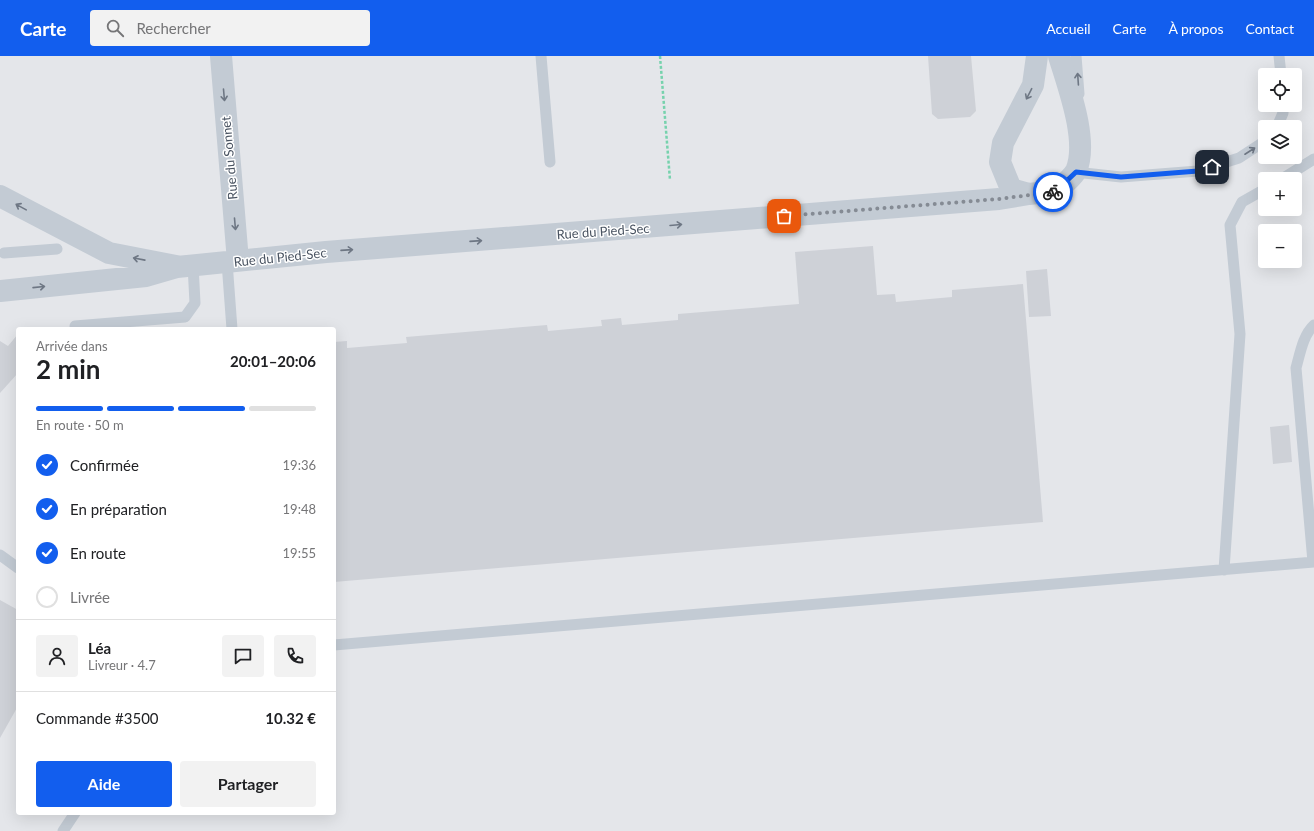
<!DOCTYPE html>
<html lang="fr">
<meta charset="utf-8">
<style>
:root{--surface:#fff;--page:#f2f2f2;--text:#202124;--muted:#757577;--line:#e0e0e0;--accent:#125eee}
body{margin:0;font-family:Lato,sans-serif;background:var(--page);color:var(--text);height:100vh;display:flex;flex-direction:column;font-size:15px;white-space:nowrap}
*{box-sizing:border-box;margin:0}
p{font-size:13px;color:var(--muted)}
.icon{flex:none;width:22px;height:22px;fill:none;stroke:currentColor;stroke-width:2;stroke-linecap:round;stroke-linejoin:round}
.map{position:relative;flex:1;overflow:hidden}
.panel{position:absolute;left:16px;top:271px;width:320px;height:488px;display:flex;flex-direction:column;background:var(--surface);border-radius:4px;box-shadow:0 4px 16px #0002}
.panel>*{flex:none}
.buttons{position:absolute;left:1258px;top:12px;display:grid;gap:8px}
.buttons a{display:grid;place-items:center;width:44px;height:44px;border-radius:4px;background:var(--surface);box-shadow:0 4px 16px #0002;font-size:20px}
.pin{position:absolute;display:grid;place-items:center;width:34px;height:34px;color:#fff;margin:-17px;border-radius:8px;box-shadow:0 2px 6px #0006}
.courier{position:absolute;display:grid;place-items:center;width:40px;height:40px;margin:-20px;border:3px solid #125eee;border-radius:50%;background:#fff;color:#222;box-shadow:0 1px 5px #0007}
.head em{font-style:normal;font-weight:700}
.head div{display:flex;flex-direction:column-reverse}
.head{display:flex;align-items:center;justify-content:space-between;height:68px;padding:0 20px}
h1{font-size:26px;font-weight:700;line-height:30px}
.bar{display:grid;grid-template-columns:repeat(4,1fr);gap:6px 4px;align-content:center;height:48px;padding:0 20px}
.bar i{height:5px;border-radius:3px;background:var(--line)}
.bar .active{background:var(--accent)}
.bar p{grid-column:span 4}
.line{display:flex;align-items:center;gap:10px;padding:0 20px;border-top:1px solid var(--line)}
.line div{flex:1}
.round{display:grid;place-items:center;flex:none;width:42px;height:42px;border-radius:4px;background:var(--page)}
ol{padding:0 20px;list-style:none}
li{display:flex;align-items:center;gap:12px;height:44px}
li p{margin-inline-start:auto}
li .icon{padding:4px;border-radius:50%;background:var(--accent);color:#fff;stroke-width:4}
li:last-child{color:var(--muted)}
li i{width:22px;height:22px;border:2px solid var(--line);border-radius:50%}
.primary-button{display:flex;gap:8px;margin-top:auto;padding:8px 20px}
.primary-button a{flex:1;height:46px;border-radius:4px;background:var(--accent);color:#fff;font-size:16px;font-weight:700;line-height:46px;text-align:center}
.primary-button a+a{background:var(--page);color:var(--text)}
header{display:flex;align-items:center;gap:24px;box-sizing:border-box;height:56px;padding:0 20px;background:var(--accent);color:#fff}
header strong{font-size:19px}
nav{display:flex;gap:22px;margin-inline-start:auto;font-size:14px}
.search{width:280px;height:36px;background:var(--page);display:flex;align-items:center;gap:10px;box-sizing:border-box;padding:0 14px;border-radius:4px;color:var(--muted);font-size:15px}
.map>svg:first-child{display:block}
.airport{fill:#e4e6ea;fill-rule:evenodd}
.building{fill:#ced1d7}
.lines{fill:none;stroke-linecap:round;stroke-linejoin:round}
.path{stroke:#76d2ad;stroke-width:2.5;stroke-dasharray:3 2;stroke-linecap:butt}
.lane{stroke:#c3cbd4;stroke-width:11}
.street{stroke:#c3cbd4;stroke-width:22}
.oneway{stroke:#6e7784}
.done{stroke:#858b94;stroke-width:4;stroke-dasharray:0 7.2}
.route{stroke:#125eee;stroke-width:5}
.labels{text-anchor:middle;stroke-width:3;stroke-linejoin:round;paint-order:stroke}
.street-label{font-size:13px;fill:#495361;stroke:#fff}
</style>
<header>
<strong>Carte</strong>
<div class="search"><svg class="icon" aria-label="search" viewBox="0 0 24 24"><circle cx="10" cy="10" r="6"/><path d="M15 15l6 6"/></svg>Rechercher</div>
<nav><a>Accueil</a><a>Carte</a><a>À propos</a><a>Contact</a></nav>
</header>
<div class="map">
<svg width="1314" height="775" viewBox="0 0 1314 775">
<rect width="100%" height="100%" fill="#f4f2f2"/>
<!-- airport -->
<path class="airport" d="M 0,0 L 1314,0 L 1314,775 L 0,775 ZM 1265,19 L 1295,19 L 1295,49 L 1265,49 ZM 1265,71 L 1295,71 L 1295,101 L 1265,101 ZM 1265,123 L 1295,123 L 1295,153 L 1265,153 ZM 1265,175 L 1295,175 L 1295,205 L 1265,205 ZM 18,273 L 334,273 L 334,757 L 18,757 Z"/>
<!-- building -->
<path class="building" d="M 928,0 L 971,0 L 976,55 L 970,61 L 938,63 L 932,58 Z
M 873,190 L 877,239 L 895,238 L 896,246 L 952,241 L 952,234 L 1023,228 L 1043,466 L 334,526 L 334,286 L 347,285 L 347,292 L 407,287 L 406,281 L 547,269 L 548,275 L 602,270 L 601,264 L 621,262 L 622,269 L 678,264 L 678,258 L 799,248 L 795,196 Z
M 1047,213 L 1051,260 L 1029,261 L 1026,215 Z
M 18,278 L 18,317 L 0,337 L 0,285 L 8,290 Z
M 1289,369 L 1292,406 L 1273,408 L 1270,371 Z
M 0,544 L 18,554 L 18,650 L 0,682 Z"/>
<g class="lines">
<!-- path -->
<path class="path" d="M 660,0 L 670,124"/>
<!-- lane -->
<path class="lane" d="M 541,0 L 550,106
M 1076,0 L 1079,38
M 1279,0 L 1281,19
M 1277,71 L 1283,57 L 1283,49
M 1075,116 L 1121,121 L 1198,115 L 1239,102 L 1265,85
M 1282,123 L 1314,103
M 4,197 L 57,193
M 227,206 L 232,273
M 75,270 L 185,261 L 195,247 L 193,209
M 0,499 L 18,512
M 1313,506 L 1296,312 C 1300,298 1303,279 1314,269
M 1224,514 L 1240,278 L 1230,169 L 1242,146 L 1265,133
M 334,589 L 1314,506
M 63,775 L 75,757"/>
<!-- street -->
<path class="street" d="M 221,0 L 238,205
M 1037,0 L 1033,29 L 1003,87 L 1000,106 L 1011,133 L 1029,138 L 1056,135 C 1062,130 1072,122 1076,115 C 1089,85 1068,30 1059,0
M 0,140 L 109,197 L 176,210
M 0,235 L 146,220 L 177,211 L 326,196 L 999,143 L 1029,138"/>
</g>
<!-- one-way arrows -->
<defs><path id="oneway-shaft" d="M-6 0H5M1.5-3L5.5 0L1.5 3" fill="none" stroke-width="1.6" stroke-linecap="round" stroke-linejoin="round"/></defs>
<g class="oneway">
<use href="#oneway-shaft" transform="translate(1078 23) rotate(-94)"/>
<use href="#oneway-shaft" transform="translate(1029 38) rotate(117)"/>
<use href="#oneway-shaft" transform="translate(224 39) rotate(85)"/>
<use href="#oneway-shaft" transform="translate(1250 95) rotate(-33)"/>
<use href="#oneway-shaft" transform="translate(21 151) rotate(-151)"/>
<use href="#oneway-shaft" transform="translate(235 168) rotate(85)"/>
<use href="#oneway-shaft" transform="translate(676 169) rotate(-5)"/>
<use href="#oneway-shaft" transform="translate(476 185) rotate(-4)"/>
<use href="#oneway-shaft" transform="translate(347 194) rotate(-4)"/>
<use href="#oneway-shaft" transform="translate(139 203) rotate(-169)"/>
<use href="#oneway-shaft" transform="translate(39 231) rotate(-6)"/>
</g>
<g class="lines">
<!-- done -->
<path class="done" d="M 784,160 L 999,143 L 1053,136"/>
<!-- route -->
<path class="route" d="M 1053,136 L 1056,135 L 1076,116 L 1121,121 L 1198,115 L 1212,111"/>
</g>
<g class="labels">
<!-- street labels -->
<g class="street-label">
<text transform="translate(229 102) rotate(-95)" y="5">Rue du Sonnet</text>
<text transform="translate(603 175) rotate(-4)" y="5">Rue du Pied-Sec</text>
<text transform="translate(280 201) rotate(-6)" y="5">Rue du Pied-Sec</text>
</g>
</g>
</svg>
<div class="buttons">
<a><svg class="icon" aria-label="locate" viewBox="0 0 24 24"><circle cx="12" cy="12" r="6"/><path d="M12 2v4M12 18v4M2 12h4M18 12h4"/></svg></a>
<a><svg class="icon" aria-label="layers" viewBox="0 0 24 24"><path d="M12 4l9 5-9 5-9-5zM3 14l9 5 9-5"/></svg></a>
<a>+</a>
<a>−</a>
</div>
<div class="pin" style="left:784px;top:160px;background:#ea580c"><svg class="icon" aria-label="bag" viewBox="0 0 24 24"><path d="M5 8h14l-1 12H6zM9 8a3 3 0 0 1 6 0"/></svg></div>
<div class="pin" style="left:1212px;top:111px;background:#1f2937"><svg class="icon" aria-label="home" viewBox="0 0 24 24"><path d="M3 11l9-7 9 7M6 9v11h12V9"/></svg></div>
<div class="courier" style="left:1053px;top:136px"><svg class="icon" aria-label="bike" viewBox="0 0 24 24"><circle cx="6" cy="16" r="4"/><circle cx="18" cy="16" r="4"/><path d="M6 16l4-8h5l3 8M10 8l3 8H6M13 5h3"/></svg></div>
<section class="panel">
<div class="head"><div><h1>2 min</h1><p>Arrivée dans</p></div><em>20:01–20:06</em></div>
<div class="bar"><i class="active"></i><i class="active"></i><i class="active"></i><i></i><p>En route · 50 m</p></div>
<ol>
<li><svg class="icon" aria-label="check" viewBox="0 0 24 24"><path d="M5 12l5 5 9-10"/></svg>Confirmée<p>19:36</p></li>
<li><svg class="icon" aria-label="check" viewBox="0 0 24 24"><path d="M5 12l5 5 9-10"/></svg>En préparation<p>19:48</p></li>
<li><svg class="icon" aria-label="check" viewBox="0 0 24 24"><path d="M5 12l5 5 9-10"/></svg>En route<p>19:55</p></li>
<li><i></i>Livrée</li>
</ol>
<div class="line" style="height:72px"><a class="round"><svg class="icon" aria-label="person" viewBox="0 0 24 24"><circle cx="12" cy="8" r="4"/><path d="M4 21q1-7 8-7t8 7"/></svg></a><div><b>Léa</b><p>Livreur · 4.7</p></div><a class="round"><svg class="icon" aria-label="chat" viewBox="0 0 24 24"><path d="M4 5h16v11H9l-5 4z"/></svg></a><a class="round"><svg class="icon" aria-label="phone" viewBox="0 0 24 24"><path d="M5 4h4l2 5-3 2q2 4 5 5l2-3 5 2v4C11 20 4 13 5 4z"/></svg></a></div>
<div class="line" style="height:52px"><div>Commande #3500</div><b>10.32 €</b></div>
<div class="primary-button"><a>Aide</a><a>Partager</a></div>
</section>
</div>
